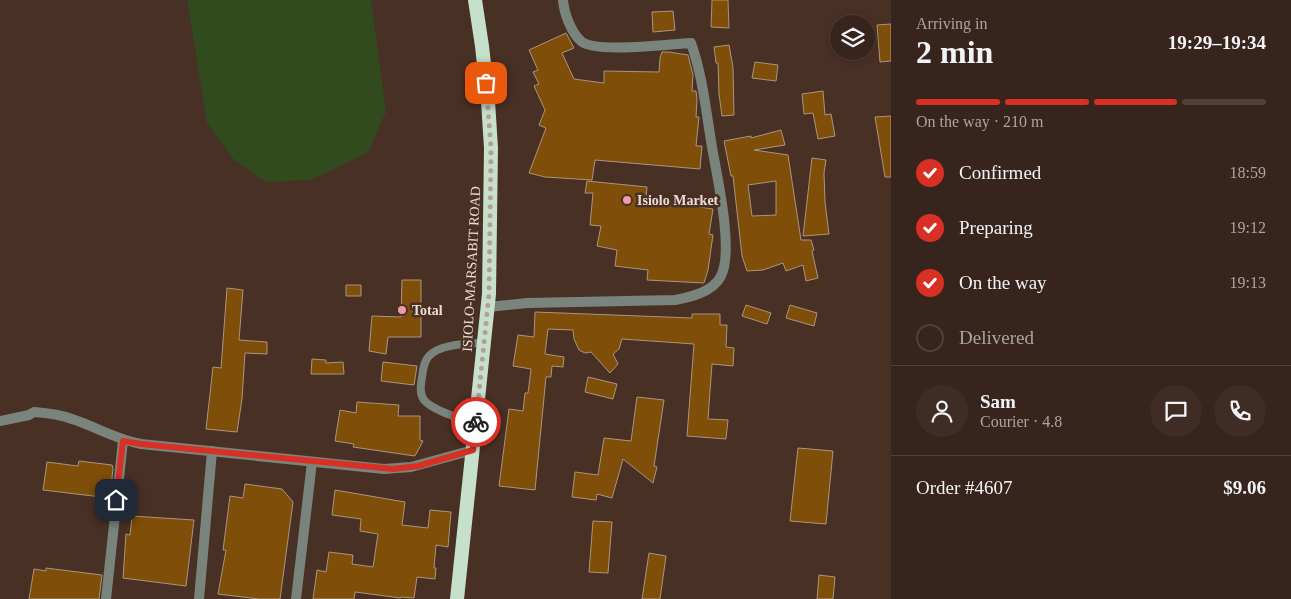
<!DOCTYPE html>
<meta charset="utf-8">
<style>
:root{--surface:#37241c;--page:#3e2c25;--text:#f1f3f6;--muted:#aaa4a3;--line:#51413b;--accent:#d93025}
body{margin:0;font-family:Georgia,serif;background:var(--page);color:var(--text);height:100vh;display:flex;flex-direction:column;font-size:19px;white-space:nowrap}
*{box-sizing:border-box;margin:0}
p{font-size:16px;color:var(--muted)}
.icon{flex:none;width:28px;height:28px;fill:none;stroke:currentColor;stroke-width:2;stroke-linecap:round;stroke-linejoin:round}
.map{position:relative;flex:1;overflow:hidden}
.sheet{display:flex;flex-direction:column;background:var(--surface);width:400px}
.sheet>*{flex:none}
.controls{position:absolute;left:830px;top:15px;display:grid;gap:10px}
.controls a{display:grid;place-items:center;width:45px;height:45px;border-radius:50%;background:var(--surface);box-shadow:0 2px 8px #0003,0 0 0 1px var(--line);font-size:25px}
.pin{position:absolute;display:grid;place-items:center;width:42px;height:42px;color:#fff;margin:-21px;border-radius:10px;box-shadow:0 2px 8px #0006}
.courier{position:absolute;display:grid;place-items:center;width:50px;height:50px;margin:-25px;border:4px solid #d93025;border-radius:50%;background:#fff;color:#222;box-shadow:0 1px 6px #0007}
.head em{font-style:normal;font-weight:600}
.head div{display:flex;flex-direction:column-reverse}
.head{display:flex;align-items:center;justify-content:space-between;height:85px;padding:0 25px}
h1{font-size:32px;font-weight:600;line-height:38px}
.bar{display:grid;grid-template-columns:repeat(4,1fr);gap:8px 5px;align-content:center;height:60px;padding:0 25px}
.bar i{height:6px;border-radius:4px;background:var(--line)}
.bar .current{background:var(--accent)}
.bar p{grid-column:span 4}
.line{display:flex;align-items:center;gap:12px;padding:0 25px;border-top:1px solid var(--line)}
.line div{flex:1}
.round{display:grid;place-items:center;flex:none;width:52px;height:52px;border-radius:26px;background:var(--page)}
ol{padding:0 25px;list-style:none}
li{display:flex;align-items:center;gap:15px;height:55px}
li p{margin-inline-start:auto}
li .icon{padding:5px;border-radius:50%;background:var(--accent);color:#fff;stroke-width:4}
li:last-child{color:var(--muted)}
li i{width:28px;height:28px;border:2px solid var(--line);border-radius:50%}
main{display:flex;flex:1;min-height:0}
.map>svg:first-child{display:block}
.green{fill:#314a1e}
.building{fill:#7f4f09;stroke:#ab957e;fill-rule:evenodd}
.lines{fill:none;stroke-linecap:round;stroke-linejoin:round}
.service{stroke:#79847c;stroke-width:8}
.minor{stroke:#79847c;stroke-width:10}
.tertiary{stroke:#79847c;stroke-width:10}
.trunk{stroke:#c6e0cc;stroke-width:14}
.done{stroke:#b39f97;stroke-width:5;stroke-dasharray:0 9}
.route{stroke:#d93025;stroke-width:6}
.poi-dot{fill:#f29aad;stroke:#493025;stroke-width:2}
.labels{text-anchor:middle;stroke-width:5;stroke-linejoin:round;paint-order:stroke}
.poi-label{font-size:14px;font-weight:bold;fill:#ecdbd4;stroke:#493025;text-anchor:start}
.street-label{font-size:14px;fill:#ecdbd4;stroke:#493025}
</style>
<main>
<div class="map">
<svg width="891" height="599" viewBox="0 0 891 599">
<rect width="100%" height="100%" fill="#493025"/>
<!-- green -->
<path class="green" d="M 187,0 L 371,0 L 386,112 L 368,152 L 311,180 L 266,182 L 234,160 L 207,123 Z"/>
<!-- building -->
<path class="building" d="M 712,0 L 728,0 L 729,28 L 711,27 Z
M 673,11 L 675,30 L 653,32 L 652,12 Z
M 891,24 L 891,61 L 880,62 L 877,25 Z
M 566,33 L 574,48 L 562,53 L 574,79 L 604,83 L 604,71 L 659,72 L 660,58 L 662,52 L 669,52 L 688,55 L 693,75 L 692,91 L 696,91 L 697,99 L 696,117 L 699,117 L 696,146 L 702,146 L 700,169 L 595,160 L 592,180 L 545,177 L 529,173 L 546,128 L 539,125 L 545,110 L 534,86 L 539,84 L 533,72 L 538,70 L 529,50 Z
M 729,45 L 733,67 L 734,115 L 722,116 L 719,94 L 718,63 L 716,63 L 714,47 Z
M 755,62 L 778,65 L 776,81 L 752,78 Z
M 823,91 L 825,115 L 831,114 L 835,136 L 818,139 L 813,113 L 804,114 L 802,94 Z
M 891,116 L 891,177 L 885,177 L 875,117 Z
M 781,130 L 785,145 L 754,150 L 788,155 L 801,240 L 811,240 L 814,250 L 812,251 L 818,278 L 806,281 L 803,265 L 786,271 L 783,263 L 763,270 L 747,271 L 742,256 L 733,176 L 731,176 L 724,141 L 751,136 L 751,138 ZM 776,181 L 776,215 L 752,216 L 748,185 Z
M 812,158 L 826,160 L 824,173 L 825,202 L 829,234 L 803,236 Z
M 587,181 L 647,187 L 646,199 L 713,209 L 709,234 L 713,235 L 708,270 L 704,283 L 647,280 L 648,270 L 615,266 L 617,250 L 597,246 L 601,226 L 590,225 L 593,193 L 585,193 Z
M 402,280 L 421,280 L 421,337 L 388,337 L 386,354 L 369,351 L 372,316 L 401,317 Z
M 346,285 L 361,285 L 361,296 L 346,296 Z
M 227,288 L 243,290 L 239,340 L 267,342 L 267,354 L 245,353 L 242,399 L 237,432 L 206,429 L 213,367 L 221,368 Z
M 746,305 L 771,313 L 767,324 L 742,316 Z
M 790,305 L 817,313 L 814,326 L 786,318 Z
M 535,312 L 692,318 L 692,314 L 720,314 L 720,325 L 727,325 L 726,347 L 734,348 L 733,366 L 712,364 L 708,419 L 728,420 L 726,439 L 687,436 L 694,344 L 622,339 L 619,349 L 613,354 L 618,364 L 610,373 L 591,352 L 585,353 L 579,350 L 574,339 L 573,330 L 548,329 L 545,354 L 564,357 L 563,367 L 552,366 L 551,377 L 546,377 L 535,490 L 499,486 L 509,409 L 523,411 L 525,393 L 528,393 L 531,369 L 513,366 L 518,335 L 534,337 Z
M 312,359 L 326,360 L 326,363 L 343,362 L 344,374 L 311,374 Z
M 383,362 L 417,366 L 414,385 L 381,381 Z
M 588,377 L 617,384 L 613,399 L 585,392 Z
M 637,397 L 664,400 L 654,466 L 657,467 L 653,483 L 623,459 L 612,498 L 597,494 L 596,500 L 572,497 L 575,472 L 598,475 L 604,438 L 631,441 Z
M 357,402 L 399,405 L 398,416 L 420,416 L 420,440 L 423,441 L 415,456 L 353,447 L 354,444 L 335,441 L 340,410 L 356,413 Z
M 798,448 L 833,451 L 826,524 L 790,521 Z
M 79,461 L 112,465 L 113,468 L 110,498 L 43,490 L 47,462 L 78,466 Z
M 245,484 L 282,489 L 293,502 L 280,599 L 259,599 L 218,594 L 226,550 L 223,550 L 230,496 L 243,498 Z
M 335,490 L 405,502 L 402,525 L 428,528 L 430,510 L 451,512 L 448,547 L 436,545 L 434,568 L 436,568 L 435,579 L 417,577 L 414,598 L 401,597 L 401,598 L 355,592 L 354,599 L 313,599 L 317,570 L 326,572 L 329,552 L 353,555 L 352,564 L 373,567 L 378,534 L 360,531 L 361,519 L 332,515 Z
M 132,516 L 194,520 L 186,586 L 123,578 L 126,534 L 130,535 Z
M 593,521 L 612,522 L 608,573 L 589,572 Z
M 649,553 L 666,556 L 660,599 L 642,599 Z
M 46,568 L 102,575 L 99,599 L 29,599 L 34,569 L 46,571 Z
M 819,575 L 835,577 L 833,599 L 817,599 Z"/>
<g class="lines">
<!-- service -->
<path class="service" d="M 476,424 C 462,419 433,411 424,400 C 419,393 421,385 422,377 C 423,370 424,361 429,356 C 440,344 470,343 485,343"/>
<!-- minor -->
<path class="minor" d="M 488,307 L 527,303 L 675,300 C 691,297 713,292 721,276 C 734,250 717,177 712,147 C 706,112 703,77 691,43 C 668,44 598,53 582,42 C 571,33 564,13 563,0
M 106,599 L 123,441
M 199,599 L 212,451
M 296,599 L 312,462"/>
<!-- tertiary -->
<path class="tertiary" d="M 0,421 L 29,415 L 34,412 C 47,413 59,414 72,419 C 97,427 114,439 141,444 L 384,469 L 411,467 L 473,450"/>
<!-- trunk -->
<path class="trunk" d="M 457,599 L 489,294 L 491,148 L 488,101 L 482,46 L 475,0"/>
</g>
<g class="lines">
<!-- done -->
<path class="done" d="M 476,422 L 489,294 L 491,148 L 486,83"/>
<!-- route -->
<path class="route" d="M 116,500 L 123,441 L 141,444 L 393,469 L 418,466 L 473,450 L 476,422"/>
</g>
<!-- markers -->
<g class="poi-dot">
<circle cx="627" cy="200" r="5"/>
<circle cx="402" cy="310" r="5"/>
</g>
<g class="labels">
<!-- poi labels -->
<g class="poi-label">
<text x="637" y="205">Isiolo Market</text>
<text x="412" y="315">Total</text>
</g>
<!-- street labels -->
<g class="street-label">
<text transform="translate(471 269) rotate(-87)" y="5">ISIOLO-MARSABIT ROAD</text>
</g>
</g>
</svg>
<div class="controls">
<a><svg class="icon" aria-label="layers" viewBox="0 0 24 24"><path d="M12 4l9 5-9 5-9-5zM3 14l9 5 9-5"/></svg></a>
</div>
<div class="pin" style="left:486px;top:83px;background:#ea580c"><svg class="icon" aria-label="bag" viewBox="0 0 24 24"><path d="M5 8h14l-1 12H6zM9 8a3 3 0 0 1 6 0"/></svg></div>
<div class="pin" style="left:116px;top:500px;background:#1f2937"><svg class="icon" aria-label="home" viewBox="0 0 24 24"><path d="M3 11l9-7 9 7M6 9v11h12V9"/></svg></div>
<div class="courier" style="left:476px;top:422px"><svg class="icon" aria-label="bike" viewBox="0 0 24 24"><circle cx="6" cy="16" r="4"/><circle cx="18" cy="16" r="4"/><path d="M6 16l4-8h5l3 8M10 8l3 8H6M13 5h3"/></svg></div>
</div>
<section class="sheet">
<div class="head"><div><h1>2 min</h1><p>Arriving in</p></div><em>19:29–19:34</em></div>
<div class="bar"><i class="current"></i><i class="current"></i><i class="current"></i><i></i><p>On the way · 210 m</p></div>
<ol>
<li><svg class="icon" aria-label="check" viewBox="0 0 24 24"><path d="M5 12l5 5 9-10"/></svg>Confirmed<p>18:59</p></li>
<li><svg class="icon" aria-label="check" viewBox="0 0 24 24"><path d="M5 12l5 5 9-10"/></svg>Preparing<p>19:12</p></li>
<li><svg class="icon" aria-label="check" viewBox="0 0 24 24"><path d="M5 12l5 5 9-10"/></svg>On the way<p>19:13</p></li>
<li><i></i>Delivered</li>
</ol>
<div class="line" style="height:90px"><a class="round"><svg class="icon" aria-label="person" viewBox="0 0 24 24"><circle cx="12" cy="8" r="4"/><path d="M4 21q1-7 8-7t8 7"/></svg></a><div><b>Sam</b><p>Courier · 4.8</p></div><a class="round"><svg class="icon" aria-label="chat" viewBox="0 0 24 24"><path d="M4 5h16v11H9l-5 4z"/></svg></a><a class="round"><svg class="icon" aria-label="phone" viewBox="0 0 24 24"><path d="M5 4h4l2 5-3 2q2 4 5 5l2-3 5 2v4C11 20 4 13 5 4z"/></svg></a></div>
<div class="line" style="height:65px"><div>Order #4607</div><b>$9.06</b></div>
</section>
</main>
